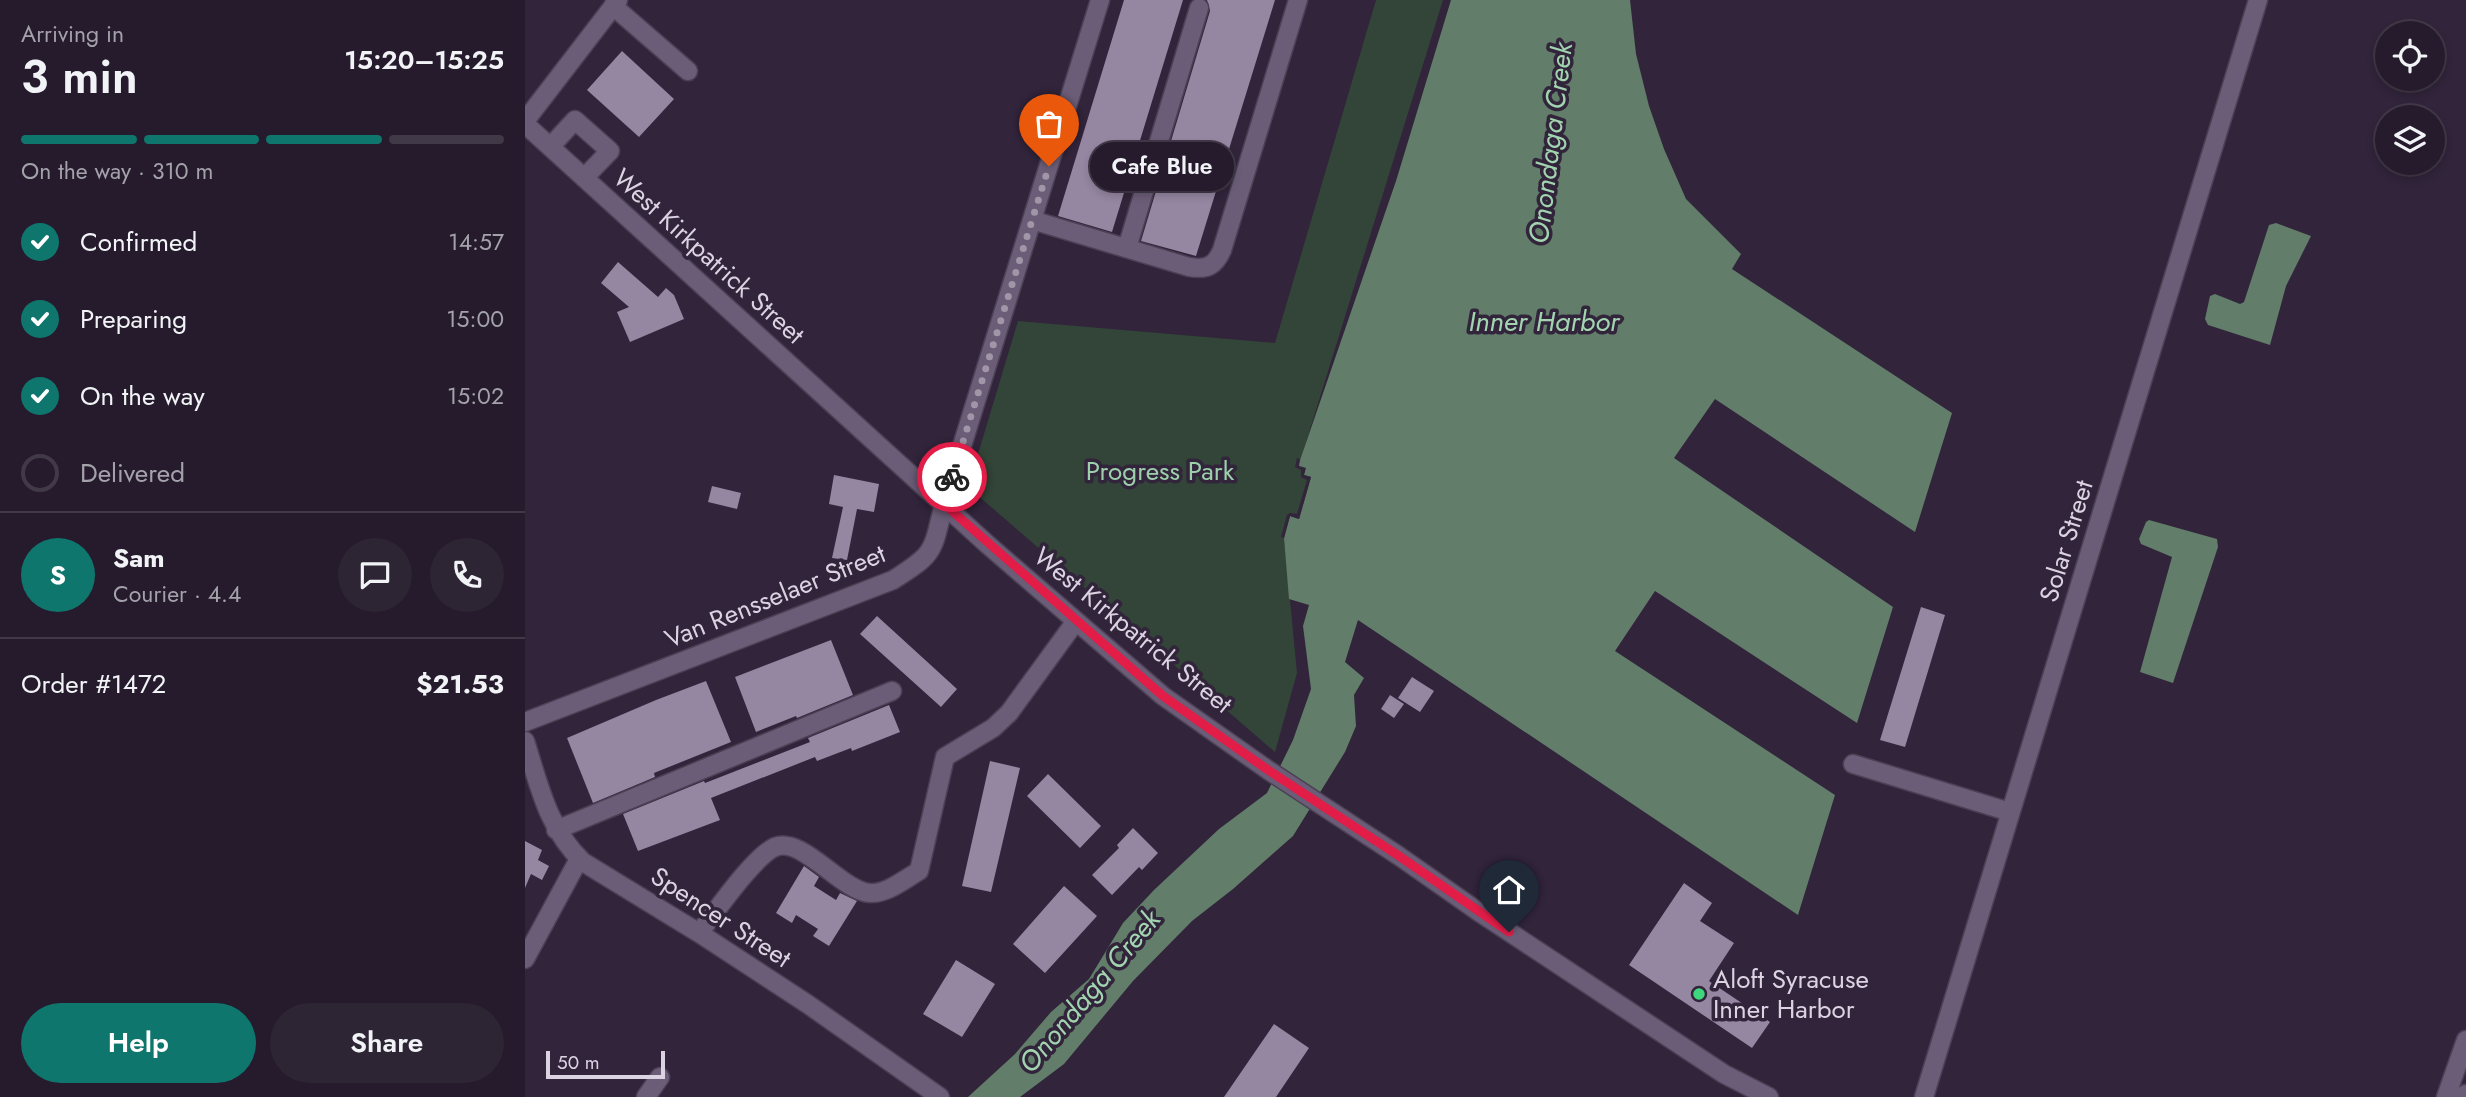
<!DOCTYPE html>
<meta charset="utf-8">
<style>
:root{--surface:#251b2c;--page:#2d2434;--text:#f1f3f6;--muted:#a3a1a9;--line:#423948;--accent:#0f766e}
body{margin:0;font-family:Jost,sans-serif;background:var(--page);color:var(--text);height:100vh;display:flex;flex-direction:column;font-size:26px;white-space:nowrap}
*{box-sizing:border-box;margin:0}
p{font-size:23px;color:var(--muted)}
.icon{flex:none;width:38px;height:38px;fill:none;stroke:currentColor;stroke-width:2;stroke-linecap:round;stroke-linejoin:round}
.map{position:relative;flex:1;overflow:hidden}
.side{display:flex;flex-direction:column;background:var(--surface);width:525px}
.side>*{flex:none}
.fabs{position:absolute;left:1850px;top:21px;display:grid;gap:14px}
.fabs a{display:grid;place-items:center;width:70px;height:70px;border-radius:50%;background:var(--surface);box-shadow:0 4px 10px #0003,0 0 0 2px var(--line);font-size:35px}
.scale{position:absolute;left:21px;bottom:18px;width:119px;box-sizing:border-box;padding-left:7px;border:4px solid #dbd3e2;border-top:0;font-size:19px;line-height:24px;white-space:nowrap;color:#dbd3e2;-webkit-text-stroke:5px #31243b;paint-order:stroke}
.pin{position:absolute;display:grid;place-items:center;width:60px;height:60px;color:#fff;margin:-72px -30px;border-radius:50% 50% 50% 0;rotate:-45deg;box-shadow:0 0 7px #0007}
.pin .icon{rotate:45deg}
.courier{position:absolute;display:grid;place-items:center;width:70px;height:70px;margin:-35px;border:5px solid #e11d48;border-radius:50%;background:#fff;color:#222;box-shadow:0 2px 9px #0007}
.bubble{position:absolute;height:49px;border-radius:24px;background:var(--surface);box-shadow:0 4px 10px #0003,0 0 0 2px var(--line);font-size:23px;font-weight:600;line-height:49px;text-align:center}
.overview em{font-style:normal;font-weight:600}
.overview div{display:flex;flex-direction:column-reverse}
.overview{display:flex;align-items:center;justify-content:space-between;height:119px;padding:0 21px}
h1{font-size:46px;font-weight:600;line-height:52px}
.bar{display:grid;grid-template-columns:repeat(4,1fr);gap:10px 7px;align-content:center;height:84px;padding:0 21px}
.bar i{height:9px;border-radius:5px;background:var(--line)}
.bar .active{background:var(--accent)}
.bar p{grid-column:span 4}
.line{display:flex;align-items:center;gap:18px;padding:0 21px;border-top:2px solid var(--line)}
.line div{flex:1}
.round{display:grid;place-items:center;flex:none;width:74px;height:74px;border-radius:37px;background:var(--page)}
ol{padding:0 21px;list-style:none}
li{display:flex;align-items:center;gap:21px;height:77px}
li p{margin-inline-start:auto}
li .icon{padding:7px;border-radius:50%;background:var(--accent);color:#fff;stroke-width:4}
li:last-child{color:var(--muted)}
li i{width:38px;height:38px;border:4px solid var(--line);border-radius:50%}
.primary-button{display:flex;gap:14px;margin-top:auto;padding:14px 21px}
.primary-button a{flex:1;height:80px;border-radius:42px;background:var(--accent);color:#fff;font-size:28px;font-weight:600;line-height:80px;text-align:center}
.primary-button a+a{background:var(--page);color:var(--text)}
main{display:flex;flex:1;min-height:0}
.map>svg:first-child{display:block}
.green{fill:#334538}
.water{fill:#627d69}
.pier{fill:#31243b}
.building{fill:#9586a1}
.lines{fill:none;stroke-linecap:round;stroke-linejoin:round}
.minor-casing{stroke:#4b4054;stroke-width:21}
.minor{stroke:#6b5d77;stroke-width:18}
.done{stroke:#a096a8;stroke-width:7;stroke-dasharray:0 12.6}
.route{stroke:#e11d48;stroke-width:9}
.poi-dot{fill:#3ed77d;stroke:#31243b;stroke-width:2.5}
.labels{text-anchor:middle;stroke-width:7;stroke-linejoin:round;paint-order:stroke}
.street-label{font-size:26px;fill:#dbd3e2;stroke:#31243b}
.park-label{font-size:26px;fill:#9ccfaa;stroke:#31243b}
.poi-label{font-size:26px;fill:#dbd3e2;stroke:#31243b;text-anchor:start}
.water-label{font-size:28px;font-style:italic;fill:#a1d4af;stroke:#31243b}
</style>
<main>
<section class="side">
<div class="overview"><div><h1>3 min</h1><p>Arriving in</p></div><em>15:20–15:25</em></div>
<div class="bar"><i class="active"></i><i class="active"></i><i class="active"></i><i></i><p>On the way · 310 m</p></div>
<ol>
<li><svg class="icon" aria-label="check" viewBox="0 0 24 24"><path d="M5 12l5 5 9-10"/></svg>Confirmed<p>14:57</p></li>
<li><svg class="icon" aria-label="check" viewBox="0 0 24 24"><path d="M5 12l5 5 9-10"/></svg>Preparing<p>15:00</p></li>
<li><svg class="icon" aria-label="check" viewBox="0 0 24 24"><path d="M5 12l5 5 9-10"/></svg>On the way<p>15:02</p></li>
<li><i></i>Delivered</li>
</ol>
<div class="line" style="height:126px"><b class="round" style="background:var(--accent);color:#fff">S</b><div><b>Sam</b><p>Courier · 4.4</p></div><a class="round"><svg class="icon" aria-label="chat" viewBox="0 0 24 24"><path d="M4 5h16v11H9l-5 4z"/></svg></a><a class="round"><svg class="icon" aria-label="phone" viewBox="0 0 24 24"><path d="M5 4h4l2 5-3 2q2 4 5 5l2-3 5 2v4C11 20 4 13 5 4z"/></svg></a></div>
<div class="line" style="height:91px"><div>Order #1472</div><b>$21.53</b></div>
<div class="primary-button"><a>Help</a><a>Share</a></div>
</section>
<div class="map">
<svg width="1941" height="1097" viewBox="0 0 1941 1097">
<rect width="100%" height="100%" fill="#31243b"/>
<!-- green -->
<path class="green" d="M 851,0 L 918,0 L 774,465 L 781,468 L 786,477 L 774,519 L 759,538 L 772,673 L 750,752 L 443,487 L 493,321 L 750,343 Z"/>
<!-- water -->
<path class="water" d="M 926,0 L 1105,0 L 1111,54 L 1124,106 L 1139,149 L 1161,199 L 1216,254 L 1207,269 L 1427,413 L 1390,532 L 1190,399 L 1149,458 L 1368,607 L 1332,723 L 1130,591 L 1090,651 L 1310,795 L 1273,915 L 833,620 L 820,662 L 839,678 L 829,695 L 831,726 L 820,752 L 768,836 L 708,889 L 667,921 L 608,981 L 539,1064 L 495,1097 L 443,1097 L 490,1054 L 526,1012 L 564,979 L 598,923 L 629,890 L 694,829 L 742,793 L 768,740 L 786,689 L 778,626 L 784,605 L 764,599 L 759,538 L 765,516 L 774,519 L 786,477 L 779,475 L 780,468 L 773,466 L 871,181 Z
M 1751,223 L 1786,236 L 1761,286 L 1745,345 L 1683,325 L 1680,319 L 1685,296 L 1690,294 L 1715,304 L 1719,302 L 1744,225 Z
M 1624,520 L 1692,539 L 1693,547 L 1648,683 L 1615,672 L 1647,557 L 1616,544 L 1614,539 L 1621,522 Z"/>
<!-- pier -->
<path class="pier" d="M 772,458 L 775,459 L 774,466 L 781,468 L 779,475 L 786,477 L 774,519 L 765,516 L 759,538 L 756,537 L 762,515 L 765,513 L 772,514 L 782,480 L 776,477 L 776,470 L 770,467 Z"/>
<!-- building -->
<path class="building" d="M 599,0 L 658,0 L 587,232 L 533,216 Z
M 682,0 L 750,0 L 671,256 L 616,241 L 685,11 Z
M 97,51 L 149,99 L 114,137 L 62,90 Z
M 93,262 L 133,297 L 141,288 L 149,295 L 159,319 L 105,342 L 92,312 L 104,307 L 76,283 Z
M 309,475 L 354,484 L 349,512 L 332,509 L 322,560 L 307,558 L 318,507 L 304,504 Z
M 187,486 L 216,493 L 212,509 L 183,502 Z
M 1396,607 L 1420,615 L 1380,747 L 1355,740 Z
M 352,616 L 432,689 L 416,707 L 335,634 Z
M 306,640 L 328,695 L 272,718 L 271,716 L 231,732 L 210,677 Z
M 887,677 L 909,691 L 895,712 L 873,698 Z
M 181,681 L 206,742 L 129,773 L 130,777 L 68,803 L 42,738 L 131,700 Z
M 865,695 L 879,704 L 869,718 L 856,709 Z
M 364,705 L 375,732 L 327,751 L 326,748 L 292,761 L 290,757 L 186,798 L 195,820 L 113,851 L 98,814 L 179,781 L 180,783 L 285,742 L 283,738 Z
M 465,761 L 495,768 L 466,892 L 437,886 Z
M 523,774 L 576,826 L 555,848 L 502,796 Z
M 608,828 L 633,853 L 617,870 L 614,867 L 587,895 L 567,875 L 594,848 L 592,845 Z
M 0,841 L 17,850 L 13,860 L 24,866 L 17,880 L 6,874 L 0,888 Z
M 279,866 L 294,877 L 289,886 L 311,900 L 315,893 L 332,901 L 304,946 L 288,936 L 293,929 L 271,915 L 267,923 L 251,913 Z
M 1159,883 L 1187,903 L 1175,921 L 1209,943 L 1184,981 L 1245,1022 L 1227,1048 L 1104,965 Z
M 539,886 L 572,916 L 520,973 L 488,944 Z
M 431,960 L 470,984 L 437,1037 L 398,1014 Z
M 749,1024 L 784,1048 L 751,1097 L 699,1097 Z"/>
<g class="lines">
<defs>
<path id="minor" d="M 88,6 L 163,71
M 0,121 L 93,0
M 0,124 L 462,544 L 638,696 L 743,770 L 874,856 L 951,910 L 1199,1074 L 1244,1097
M 25,147 L 50,120 L 85,151 L 59,178
M 507,220 L 664,267 C 682,270 690,266 697,250 L 773,0
M 602,248 L 674,8
M 0,722 L 368,580 C 411,553 407,552 419,504 L 575,0
M 0,741 C 14,785 23,829 58,862 L 174,933 L 284,1005 L 415,1097
M 1328,764 L 1485,812
M 31,830 L 367,691
M 174,933 C 190,913 229,856 250,847 C 278,836 316,891 345,893 C 362,894 380,879 394,871 L 420,757 L 468,728 L 484,713 L 551,621
M 0,959 L 54,859
M 121,1097 L 135,1077
M 1399,1097 L 1733,0
M 1921,1097 L 1941,1040
M 1935,1097 L 1941,1094"/>
</defs>
<!-- minor casing -->
<use href="#minor" class="minor-casing"/>
<!-- minor -->
<use href="#minor" class="minor"/>
</g>
<g class="lines">
<!-- done -->
<path class="done" d="M 427,477 L 524,166"/>
<!-- route -->
<path class="route" d="M 427,477 L 419,504 L 638,696 L 743,770 L 874,856 L 984,932"/>
</g>
<!-- markers -->
<circle class="poi-dot" cx="1174" cy="994" r="7"/>
<g class="labels">
<!-- street labels -->
<g class="street-label">
<text transform="translate(184 256) rotate(42)" y="9">West Kirkpatrick Street</text>
<text transform="translate(1541 541) rotate(-73)" y="9">Solar Street</text>
<text transform="translate(250 596) rotate(-22)" y="9">Van Rensselaer Street</text>
<text transform="translate(608 630) rotate(39)" y="9">West Kirkpatrick Street</text>
<text transform="translate(196 917) rotate(33)" y="9">Spencer Street</text>
</g>
<!-- park labels -->
<g class="park-label">
<text x="635" y="480">Progress Park</text>
</g>
<!-- poi labels -->
<g class="poi-label">
<text x="1188" y="988">Aloft Syracuse<tspan x="1188" dy="30">Inner Harbor</tspan></text>
</g>
<!-- water labels -->
<g class="water-label">
<text transform="translate(1025 143) rotate(-83)" y="10">Onondaga Creek</text>
<text x="1019" y="331">Inner Harbor</text>
<text transform="translate(564 991) rotate(-50)" y="10">Onondaga Creek</text>
</g>
</g>
</svg>
<div class="fabs">
<a><svg class="icon" aria-label="locate" viewBox="0 0 24 24"><circle cx="12" cy="12" r="6"/><path d="M12 2v4M12 18v4M2 12h4M18 12h4"/></svg></a>
<a><svg class="icon" aria-label="layers" viewBox="0 0 24 24"><path d="M12 4l9 5-9 5-9-5zM3 14l9 5 9-5"/></svg></a>
</div>
<div class="scale">50 m</div>
<div class="pin" style="left:524px;top:166px;background:#ea580c"><svg class="icon" aria-label="bag" viewBox="0 0 24 24"><path d="M5 8h14l-1 12H6zM9 8a3 3 0 0 1 6 0"/></svg></div>
<div class="pin" style="left:984px;top:932px;background:#1f2937"><svg class="icon" aria-label="home" viewBox="0 0 24 24"><path d="M3 11l9-7 9 7M6 9v11h12V9"/></svg></div>
<div class="courier" style="left:427px;top:477px"><svg class="icon" aria-label="bike" viewBox="0 0 24 24"><circle cx="6" cy="16" r="4"/><circle cx="18" cy="16" r="4"/><path d="M6 16l4-8h5l3 8M10 8l3 8H6M13 5h3"/></svg></div>
<div class="bubble" style="left:565px;top:142px;width:144px">Cafe Blue</div>
</div>
</main>
